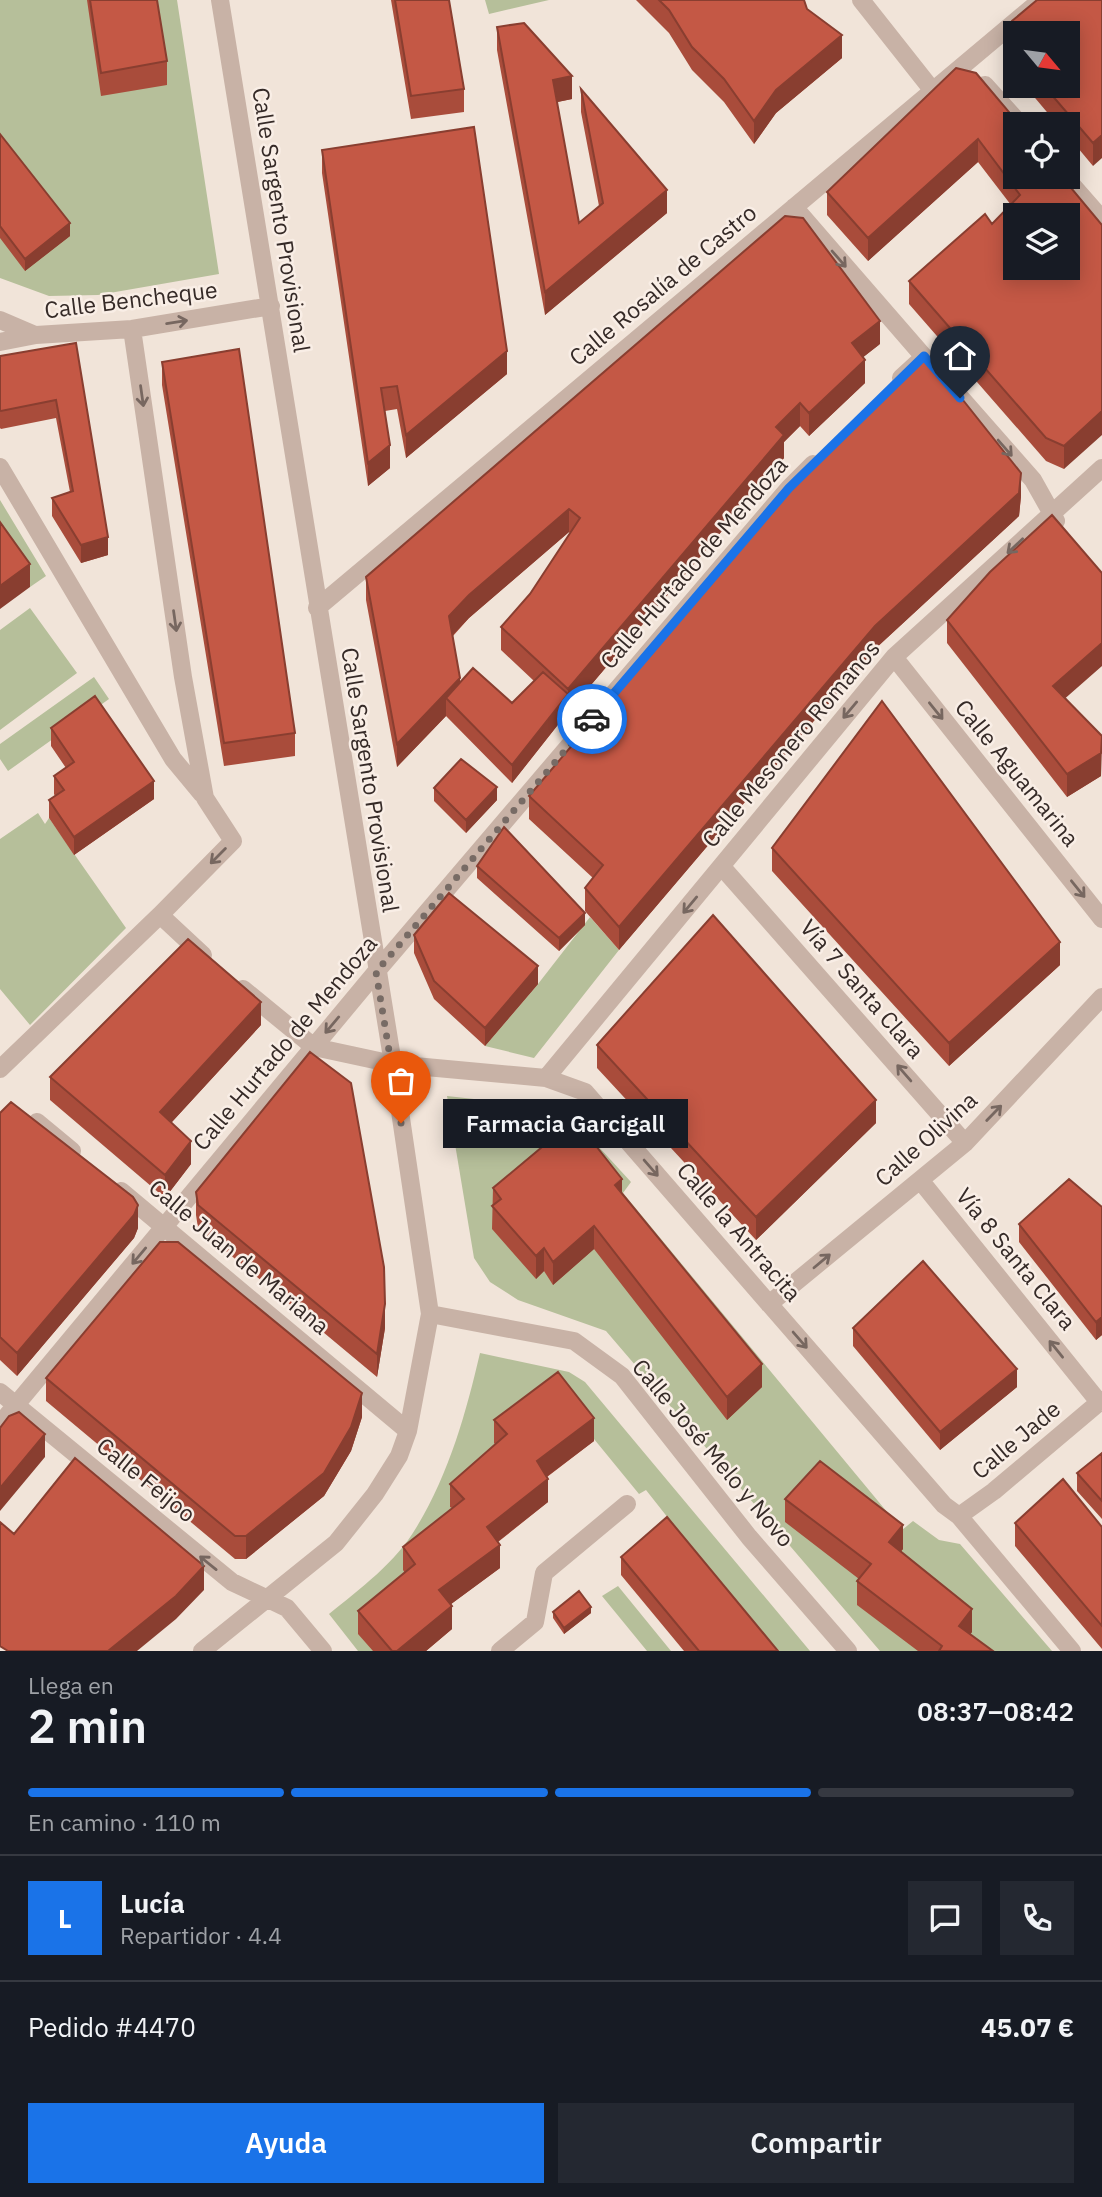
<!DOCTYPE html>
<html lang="es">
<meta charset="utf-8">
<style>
:root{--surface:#171b24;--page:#242831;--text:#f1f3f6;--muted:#9ea1a6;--line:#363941;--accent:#1a73e8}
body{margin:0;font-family:"IBM Plex Sans",sans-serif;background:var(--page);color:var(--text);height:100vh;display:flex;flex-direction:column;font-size:26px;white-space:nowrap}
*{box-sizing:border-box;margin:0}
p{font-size:23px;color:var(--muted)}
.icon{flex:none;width:38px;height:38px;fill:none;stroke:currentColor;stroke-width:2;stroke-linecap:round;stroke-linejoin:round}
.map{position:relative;height:1651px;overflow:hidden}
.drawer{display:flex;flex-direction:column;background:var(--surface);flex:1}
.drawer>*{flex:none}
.needle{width:46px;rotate:119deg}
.tools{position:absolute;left:1003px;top:21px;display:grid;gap:14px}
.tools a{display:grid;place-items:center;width:77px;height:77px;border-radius:0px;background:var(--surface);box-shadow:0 4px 18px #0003;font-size:35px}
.pin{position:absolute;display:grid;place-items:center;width:60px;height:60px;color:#fff;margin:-72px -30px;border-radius:50% 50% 50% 0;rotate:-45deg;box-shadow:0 0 7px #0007}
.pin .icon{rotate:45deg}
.courier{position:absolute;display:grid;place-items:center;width:70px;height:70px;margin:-35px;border:5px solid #1a73e8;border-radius:50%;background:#fff;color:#222;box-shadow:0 2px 9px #0007}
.bubble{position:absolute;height:49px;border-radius:0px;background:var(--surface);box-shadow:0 4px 18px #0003;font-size:23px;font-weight:600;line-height:49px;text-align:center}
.overview em{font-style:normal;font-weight:600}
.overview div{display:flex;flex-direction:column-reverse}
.overview{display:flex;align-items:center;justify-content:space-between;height:119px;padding:0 28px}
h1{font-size:46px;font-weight:600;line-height:52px}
.bar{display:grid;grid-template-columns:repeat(4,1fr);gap:10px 7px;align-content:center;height:84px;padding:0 28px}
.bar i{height:9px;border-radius:5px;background:var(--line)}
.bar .on{background:var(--accent)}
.bar p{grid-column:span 4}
.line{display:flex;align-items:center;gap:18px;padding:0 28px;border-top:2px solid var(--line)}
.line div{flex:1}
.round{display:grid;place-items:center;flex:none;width:74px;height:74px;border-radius:0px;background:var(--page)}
.action{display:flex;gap:14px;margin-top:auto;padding:14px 28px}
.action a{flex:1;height:80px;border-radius:0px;background:var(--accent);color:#fff;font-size:28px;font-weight:600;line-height:80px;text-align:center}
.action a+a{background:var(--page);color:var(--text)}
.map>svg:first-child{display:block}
.green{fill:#b6bf9a}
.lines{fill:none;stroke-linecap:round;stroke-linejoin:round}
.minor{stroke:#c8b2a6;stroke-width:18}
.wall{fill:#a94c3b;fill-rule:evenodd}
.shaded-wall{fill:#893e30}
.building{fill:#c45845;stroke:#893e30;stroke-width:2;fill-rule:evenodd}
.oneway{stroke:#776760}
.done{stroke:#776b65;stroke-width:7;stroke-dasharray:0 12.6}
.route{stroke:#1a73e8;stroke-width:9}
.labels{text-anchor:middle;stroke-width:5;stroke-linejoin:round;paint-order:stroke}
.street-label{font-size:23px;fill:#352a27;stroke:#f9eee6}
</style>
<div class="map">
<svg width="1102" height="1651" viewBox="0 0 1102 1651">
<rect width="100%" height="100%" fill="#f1e4d9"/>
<!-- green -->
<path class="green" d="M 0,0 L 177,0 L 219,274 L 98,295 L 49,296 L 0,278 Z
M 485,0 L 549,0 L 489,14 Z
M 0,500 L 46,576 L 30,587 L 0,545 Z
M 30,608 L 77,673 L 0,730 L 0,630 Z
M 94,677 L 109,699 L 8,771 L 0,759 L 0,744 Z
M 38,813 L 45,824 L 49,818 L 126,928 L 30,1025 L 0,989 L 0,839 Z
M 590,917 L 619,950 L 534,1058 L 485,1046 L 538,984 Z
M 447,1096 L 564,1109 L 631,1182 L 623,1193 L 902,1530 L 913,1521 L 939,1540 L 960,1544 L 1052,1651 L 880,1651 L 606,1331 L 518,1300 L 490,1282 L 474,1258 Z
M 480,1353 L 569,1372 L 585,1382 L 810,1651 L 773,1651 L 646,1490 L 639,1494 L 558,1395 L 406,1651 L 358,1651 L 329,1614 C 360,1589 396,1562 416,1528 C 449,1474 466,1413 480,1353 Z
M 618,1586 L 671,1651 L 647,1651 L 602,1596 Z"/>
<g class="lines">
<!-- minor -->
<path class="minor" d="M 861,0 L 933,91
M 985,85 L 1020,124
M 1065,177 L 1102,219
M 794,207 L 932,366
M 0,320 L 35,335
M 132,329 L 183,677 L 205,798 L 233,841 L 160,915 L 203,955
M 0,342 L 36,335 L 132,329 L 271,306
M 901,378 L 924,357
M 953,389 L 1033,480 L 1056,521
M 0,467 L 173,759 L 202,794
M 317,608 L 1041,0
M 894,657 L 1102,919
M 722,867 L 965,1143
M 243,989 L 314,1047 L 393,1064 L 546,1078 L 585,1092 L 944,1505 L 959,1516 L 1072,1651
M 0,1069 L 160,915
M 546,1078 L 894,657 L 1102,468
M 37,1122 L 72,1151
M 920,1180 L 1099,1402
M 121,1191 L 408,1431
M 769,1304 L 965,1143 L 1102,997
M 430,1314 L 574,1341 L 622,1376 L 749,1537 L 848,1651
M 0,1392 L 232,1582 L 287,1608 L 323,1651
M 0,1424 L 376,972 L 789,488 L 813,464
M 959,1516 L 994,1491 L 1102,1400
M 202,1651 L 336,1543 L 375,1494 L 399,1456 L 408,1431 L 430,1314 L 393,1064 L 220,0
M 500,1651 L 535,1622 L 544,1573 L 627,1504"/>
</g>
<!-- wall -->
<path class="wall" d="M 87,0 L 157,0 L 167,61 L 167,85 L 101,96 Z
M 391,0 L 449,0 L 464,89 L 464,112 L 411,119 Z
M 636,0 L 804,0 L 807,9 L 842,58 L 776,113 L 754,144 L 724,102 L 692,70 L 669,33 Z
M 1102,0 L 1093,166 L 1068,136 L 1068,124 L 1057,124 L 1025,86 L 1068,86 L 1015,33 L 1015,74 L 1013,72 L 1012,21 Z
M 497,27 L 572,99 L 557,102 L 579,223 L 599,206 L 581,112 L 581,89 L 667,213 L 545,315 L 497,50 Z
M 956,68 L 1102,225 L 1064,469 L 1046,461 L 909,304 L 909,281 L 992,224 L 1011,205 L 978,162 L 868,261 L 827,215 L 827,192 Z
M 0,134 L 70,236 L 25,271 L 0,238 Z
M 322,150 L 507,374 L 406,458 L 397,409 L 385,411 L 390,468 L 368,486 L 322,173 Z
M 76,343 L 108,555 L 81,563 L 52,516 L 52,498 L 70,492 L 56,418 L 1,429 L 0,428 L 0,356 Z
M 880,344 L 863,357 L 865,383 L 809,436 L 800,426 L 784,442 L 784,458 L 568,712 L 512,783 L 446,716 L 397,767 L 366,600 L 366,577 ZM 569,532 L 570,533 L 530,594 L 501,627 L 501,650 L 534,681 L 512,703 L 460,682 L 453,636 L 469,618 Z
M 162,362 L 295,733 L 295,756 L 224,766 L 162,385 Z
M 1021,496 L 1019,516 L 875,649 L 619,950 L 585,911 L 585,888 L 593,878 L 529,819 L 529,796 Z
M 947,620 L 1066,698 L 1101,776 L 1067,797 L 947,643 Z
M 51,728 L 154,799 L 74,855 L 49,818 L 49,800 L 55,796 L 54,794 L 54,776 L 66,768 L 51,746 Z
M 434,788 L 497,800 L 466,833 L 434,801 Z
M 772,848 L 1060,965 L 949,1066 L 772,871 Z
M 477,866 L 585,925 L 559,951 L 477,878 Z
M 414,935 L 538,984 L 485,1046 L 434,999 L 414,953 Z
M 261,1025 L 171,1123 L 191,1164 L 165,1198 L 50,1100 L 50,1077 Z
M 597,1045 L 876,1123 L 756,1240 L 597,1068 Z
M 0,1113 L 138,1228 L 134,1238 L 17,1376 L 0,1360 Z
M 493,1188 L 622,1194 L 762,1387 L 727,1420 L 594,1249 L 553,1285 L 544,1271 L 536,1279 L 492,1229 Z
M 196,1192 L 385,1328 L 377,1377 L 198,1228 L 196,1215 Z
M 1102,1207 L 1102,1335 L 1096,1340 L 1019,1242 L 1019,1224 Z
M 853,1328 L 1017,1387 L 940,1450 L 853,1346 Z
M 46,1378 L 362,1417 L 351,1451 L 324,1496 L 246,1559 L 235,1559 L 46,1401 Z
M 494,1420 L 594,1441 L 547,1477 L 548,1502 L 498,1542 L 500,1568 L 451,1604 L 452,1629 L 426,1651 L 373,1651 L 358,1634 L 358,1611 L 405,1573 L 403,1570 L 403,1547 L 452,1508 L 450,1507 L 450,1484 L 495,1444 L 494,1443 Z
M 1102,1453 L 1102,1519 L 1077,1491 L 1077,1473 Z
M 785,1499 L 903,1549 L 901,1551 L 972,1632 L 970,1634 L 993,1651 L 918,1651 L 857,1605 L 857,1581 L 859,1579 L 785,1522 Z
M 1015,1523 L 1102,1527 L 1102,1649 L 1015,1546 Z
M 621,1557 L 778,1651 L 684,1651 L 621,1575 Z
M 553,1612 L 591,1613 L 564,1634 L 553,1618 Z"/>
<!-- shaded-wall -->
<path class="shaded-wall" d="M 842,35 L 842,58 L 776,113 L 754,144 L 754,121 L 776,90 Z
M 572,76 L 572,99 L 553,103 L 553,80 Z
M 1102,135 L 1102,158 L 1093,166 L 1093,143 Z
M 978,139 L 978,162 L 868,261 L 868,238 Z
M 667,190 L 667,213 L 545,315 L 545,292 Z
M 70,223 L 70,236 L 25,271 L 25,259 Z
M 880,321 L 880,344 L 852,366 L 852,343 Z
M 507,351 L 507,374 L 406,458 L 406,435 Z
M 865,360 L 865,383 L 809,436 L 809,413 Z
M 800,403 L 800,426 L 784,442 L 784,458 L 568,712 L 512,783 L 512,765 L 568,694 L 568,689 L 776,427 Z
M 1102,411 L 1102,435 L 1064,469 L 1064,446 Z
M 390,445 L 390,468 L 368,486 L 368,463 Z
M 1021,473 L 1021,496 L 1019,516 L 875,649 L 619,950 L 619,927 L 875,626 Z
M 569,509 L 569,532 L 469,618 L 449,639 L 449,616 L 469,595 Z
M 108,537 L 108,555 L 81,563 L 81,545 Z
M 30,564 L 30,587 L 0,609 L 0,586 Z
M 1102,643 L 1102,666 L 1053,709 L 1053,686 Z
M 460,678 L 460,701 L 446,698 L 446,716 L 397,767 L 397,744 Z
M 1102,746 L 1101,776 L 1067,797 L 1067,774 Z
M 154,781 L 154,799 L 74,855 L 74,837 Z
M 497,787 L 497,800 L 466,833 L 466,820 Z
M 585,913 L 585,925 L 559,951 L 559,938 Z
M 1060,942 L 1060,965 L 949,1066 L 949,1043 Z
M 538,966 L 538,984 L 485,1046 L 485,1028 Z
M 261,1002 L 261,1025 L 160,1135 L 160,1112 Z
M 876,1100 L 876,1123 L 756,1240 L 756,1217 Z
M 191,1141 L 191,1164 L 165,1198 L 165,1175 Z
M 622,1179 L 622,1202 L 615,1185 Z
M 138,1205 L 138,1228 L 134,1238 L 17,1376 L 17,1353 Z
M 594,1226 L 594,1249 L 553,1285 L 553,1262 Z
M 544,1248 L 544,1271 L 536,1279 L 536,1256 Z
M 385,1304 L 385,1328 L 377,1377 L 377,1354 Z
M 1102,1317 L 1102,1335 L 1096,1340 L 1096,1322 Z
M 762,1364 L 762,1387 L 727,1420 L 727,1397 Z
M 1017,1369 L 1017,1387 L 940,1450 L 940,1432 Z
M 362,1393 L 362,1417 L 351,1451 L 324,1496 L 246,1559 L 246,1536 Z
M 594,1418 L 594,1441 L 537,1484 L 537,1461 Z
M 45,1434 L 45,1457 L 0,1511 L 0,1488 Z
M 548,1479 L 548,1502 L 487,1550 L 487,1527 Z
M 903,1525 L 903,1549 L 889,1565 L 889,1542 Z
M 500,1545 L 500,1568 L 439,1613 L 439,1590 Z
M 204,1566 L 204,1590 L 176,1619 L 137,1651 L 108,1651 Z
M 452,1606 L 452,1629 L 426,1651 L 397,1651 Z
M 591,1607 L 591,1613 L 564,1634 L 564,1628 Z
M 972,1609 L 972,1632 L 959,1649 L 959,1626 Z"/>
<!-- building -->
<path class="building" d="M 90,0 L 157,0 L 167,61 L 101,73 Z
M 395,0 L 449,0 L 464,89 L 411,96 Z
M 659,0 L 804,0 L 807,9 L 842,35 L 776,90 L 754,121 L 724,79 L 692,47 L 669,10 Z
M 1037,0 L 1102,0 L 1102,135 L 1093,143 L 1044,86 L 1068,86 L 1068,33 L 1015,33 L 1015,51 L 1013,49 L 1012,21 Z
M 524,23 L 572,76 L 553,80 L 579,223 L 603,203 L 581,89 L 667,190 L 545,292 L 497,27 Z
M 956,68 L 976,73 L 1019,124 L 1015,124 L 1015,177 L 1062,177 L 1102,225 L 1102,411 L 1064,446 L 1046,438 L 909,281 L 985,214 L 992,224 L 1020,195 L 978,139 L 868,238 L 827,192 ZM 1015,215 L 1068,215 L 1068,268 L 1015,268 Z
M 474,127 L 507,351 L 406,435 L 397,386 L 381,388 L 390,445 L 368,463 L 322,150 Z
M 0,134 L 70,223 L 25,259 L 0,226 Z
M 785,216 L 803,218 L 880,321 L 852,343 L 865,360 L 809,413 L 800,403 L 776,427 L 784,435 L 568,689 L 501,627 L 530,594 L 580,518 L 569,509 L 469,595 L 449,616 L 460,678 L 397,744 L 366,577 Z
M 76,343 L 108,537 L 81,545 L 52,498 L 73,491 L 56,400 L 1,411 L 0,410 L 0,356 Z
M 239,349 L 295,733 L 224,743 L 162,362 Z
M 927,359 L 935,365 L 1021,473 L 1019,493 L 875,626 L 619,927 L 585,888 L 603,865 L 529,796 L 814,461 L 915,362 Z
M 1052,515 L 1102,573 L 1102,643 L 1053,686 L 1102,736 L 1101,753 L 1067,774 L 947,620 L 990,572 Z
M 0,522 L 30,564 L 0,586 Z
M 473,668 L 512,703 L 543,672 L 568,694 L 512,765 L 446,698 Z
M 95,696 L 154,781 L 74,837 L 49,800 L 64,790 L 54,776 L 74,762 L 51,728 Z
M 882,701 L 1060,942 L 949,1043 L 772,848 Z
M 461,759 L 497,787 L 466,820 L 434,788 Z
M 504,827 L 585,913 L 559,938 L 477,866 Z
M 449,893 L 538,966 L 485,1028 L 434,981 L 414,935 Z
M 713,915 L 876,1100 L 756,1217 L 597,1045 Z
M 188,939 L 261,1002 L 160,1112 L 191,1141 L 165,1175 L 50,1077 Z
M 310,1052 L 351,1083 L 384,1267 L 385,1304 L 377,1354 L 198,1205 L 196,1192 Z
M 11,1102 L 133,1197 L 138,1205 L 134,1215 L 17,1353 L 0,1337 L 0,1113 Z
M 566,1127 L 575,1139 L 585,1132 L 622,1179 L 615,1185 L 762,1364 L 727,1397 L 594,1226 L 553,1262 L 544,1248 L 536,1256 L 492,1206 L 501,1199 L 493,1188 Z
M 1069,1179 L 1102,1207 L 1102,1317 L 1096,1322 L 1019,1224 Z
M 160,1242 L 178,1242 L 362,1393 L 351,1427 L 324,1473 L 246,1536 L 235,1536 L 46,1378 Z
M 923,1261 L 1017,1369 L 940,1432 L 853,1328 Z
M 558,1372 L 594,1418 L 537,1461 L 548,1479 L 487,1527 L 500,1545 L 439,1590 L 452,1606 L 397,1651 L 392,1651 L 358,1611 L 415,1564 L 403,1547 L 464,1499 L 450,1484 L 507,1434 L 494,1420 Z
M 19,1412 L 45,1434 L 0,1488 L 0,1428 L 9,1416 Z
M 1102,1453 L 1102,1501 L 1077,1473 Z
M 75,1458 L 204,1566 L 176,1596 L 108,1651 L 8,1651 L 0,1646 L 0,1522 L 14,1534 Z
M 820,1461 L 903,1525 L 889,1542 L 972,1609 L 959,1626 L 993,1651 L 939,1651 L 942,1646 L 857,1581 L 871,1564 L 785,1499 Z
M 1063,1479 L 1102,1527 L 1102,1626 L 1015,1523 Z
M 667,1517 L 778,1651 L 699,1651 L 621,1557 Z
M 579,1591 L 591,1607 L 564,1628 L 553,1612 Z"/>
<!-- one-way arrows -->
<defs><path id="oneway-shaft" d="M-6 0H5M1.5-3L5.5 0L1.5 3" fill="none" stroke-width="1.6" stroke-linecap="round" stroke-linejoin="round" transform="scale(1.75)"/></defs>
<g class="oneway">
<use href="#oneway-shaft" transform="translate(839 259) rotate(49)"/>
<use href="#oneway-shaft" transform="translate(177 322) rotate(-9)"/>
<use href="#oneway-shaft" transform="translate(142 396) rotate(82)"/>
<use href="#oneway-shaft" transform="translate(1005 448) rotate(49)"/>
<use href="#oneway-shaft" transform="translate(1015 546) rotate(137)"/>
<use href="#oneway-shaft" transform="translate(175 621) rotate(82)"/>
<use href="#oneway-shaft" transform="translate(850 710) rotate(130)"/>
<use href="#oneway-shaft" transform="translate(936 711) rotate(51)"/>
<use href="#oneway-shaft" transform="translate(218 856) rotate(135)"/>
<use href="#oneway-shaft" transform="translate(1078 889) rotate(51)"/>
<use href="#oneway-shaft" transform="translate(690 905) rotate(130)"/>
<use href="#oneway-shaft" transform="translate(332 1025) rotate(130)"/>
<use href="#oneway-shaft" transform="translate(904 1073) rotate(-131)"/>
<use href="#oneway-shaft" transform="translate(994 1113) rotate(-46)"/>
<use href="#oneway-shaft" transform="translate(651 1168) rotate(49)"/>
<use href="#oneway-shaft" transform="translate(139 1256) rotate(130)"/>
<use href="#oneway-shaft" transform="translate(822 1261) rotate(-40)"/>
<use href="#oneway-shaft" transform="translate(800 1340) rotate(49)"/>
<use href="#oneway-shaft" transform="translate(1056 1349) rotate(-129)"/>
<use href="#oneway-shaft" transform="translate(208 1563) rotate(-141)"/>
</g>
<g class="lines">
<!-- done -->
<path class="done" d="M 401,1123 L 376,972 L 592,719"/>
<!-- route -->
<path class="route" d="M 592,719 L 789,488 L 924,356 L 960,398"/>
</g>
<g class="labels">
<!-- street labels -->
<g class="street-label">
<text transform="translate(281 220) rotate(81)" y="8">Calle Sargento Provisional</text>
<text transform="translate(663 285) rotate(-40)" y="8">Calle Rosalía de Castro</text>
<text transform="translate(131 300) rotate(-7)" y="8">Calle Bencheque</text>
<text transform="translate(694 563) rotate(-49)" y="8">Calle Hurtado de Mendoza</text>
<text transform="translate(791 744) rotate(-50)" y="8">Calle Mesonero Romanos</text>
<text transform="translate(1017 773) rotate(51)" y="8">Calle Aguamarina</text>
<text transform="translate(370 780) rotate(81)" y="8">Calle Sargento Provisional</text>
<text transform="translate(862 989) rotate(49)" y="8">Vía 7 Santa Clara</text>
<text transform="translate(285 1043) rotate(-50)" y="8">Calle Hurtado de Mendoza</text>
<text transform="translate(926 1139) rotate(-42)" y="8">Calle Olivina</text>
<text transform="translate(739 1232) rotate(49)" y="8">Calle la Antracita</text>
<text transform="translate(239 1257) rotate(40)" y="8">Calle Juan de Mariana</text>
<text transform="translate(1016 1259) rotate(51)" y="8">Vía 8 Santa Clara</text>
<text transform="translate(1016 1440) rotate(-40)" y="8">Calle Jade</text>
<text transform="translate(713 1453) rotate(50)" y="8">Calle José Melo y Novo</text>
<text transform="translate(146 1480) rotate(39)" y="8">Calle Feijoo</text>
</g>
</g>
</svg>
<div class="tools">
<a><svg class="needle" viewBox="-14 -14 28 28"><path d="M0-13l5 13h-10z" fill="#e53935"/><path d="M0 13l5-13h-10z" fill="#9ea1a6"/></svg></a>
<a><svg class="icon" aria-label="locate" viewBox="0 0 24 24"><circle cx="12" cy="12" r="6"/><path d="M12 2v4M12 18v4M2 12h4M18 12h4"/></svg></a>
<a><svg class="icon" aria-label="layers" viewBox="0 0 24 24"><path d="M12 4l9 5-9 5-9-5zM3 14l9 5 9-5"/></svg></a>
</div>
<div class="pin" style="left:401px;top:1123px;background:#ea580c"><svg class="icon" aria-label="bag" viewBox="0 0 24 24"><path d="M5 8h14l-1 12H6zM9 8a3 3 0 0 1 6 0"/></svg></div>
<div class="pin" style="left:960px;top:398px;background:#1f2937"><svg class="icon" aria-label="home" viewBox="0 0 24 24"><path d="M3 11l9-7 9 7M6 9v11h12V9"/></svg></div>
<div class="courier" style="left:592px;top:719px"><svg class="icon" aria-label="car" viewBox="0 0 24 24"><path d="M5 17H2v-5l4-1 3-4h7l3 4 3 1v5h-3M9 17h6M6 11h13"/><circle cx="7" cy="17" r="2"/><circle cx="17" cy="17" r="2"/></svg></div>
<div class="bubble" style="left:443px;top:1099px;width:245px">Farmacia Garcigall</div>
</div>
<section class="drawer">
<div class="overview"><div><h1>2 min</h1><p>Llega en</p></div><em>08:37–08:42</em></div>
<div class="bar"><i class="on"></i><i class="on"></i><i class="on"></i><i></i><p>En camino · 110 m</p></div>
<div class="line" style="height:126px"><b class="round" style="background:var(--accent);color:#fff">L</b><div><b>Lucía</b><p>Repartidor · 4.4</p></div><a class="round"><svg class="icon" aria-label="chat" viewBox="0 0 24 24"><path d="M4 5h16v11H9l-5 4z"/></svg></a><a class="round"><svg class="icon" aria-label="phone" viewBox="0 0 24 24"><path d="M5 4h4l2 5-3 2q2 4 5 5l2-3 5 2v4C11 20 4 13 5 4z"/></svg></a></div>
<div class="line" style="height:91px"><div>Pedido #4470</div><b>45.07 €</b></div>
<div class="action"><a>Ayuda</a><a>Compartir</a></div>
</section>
